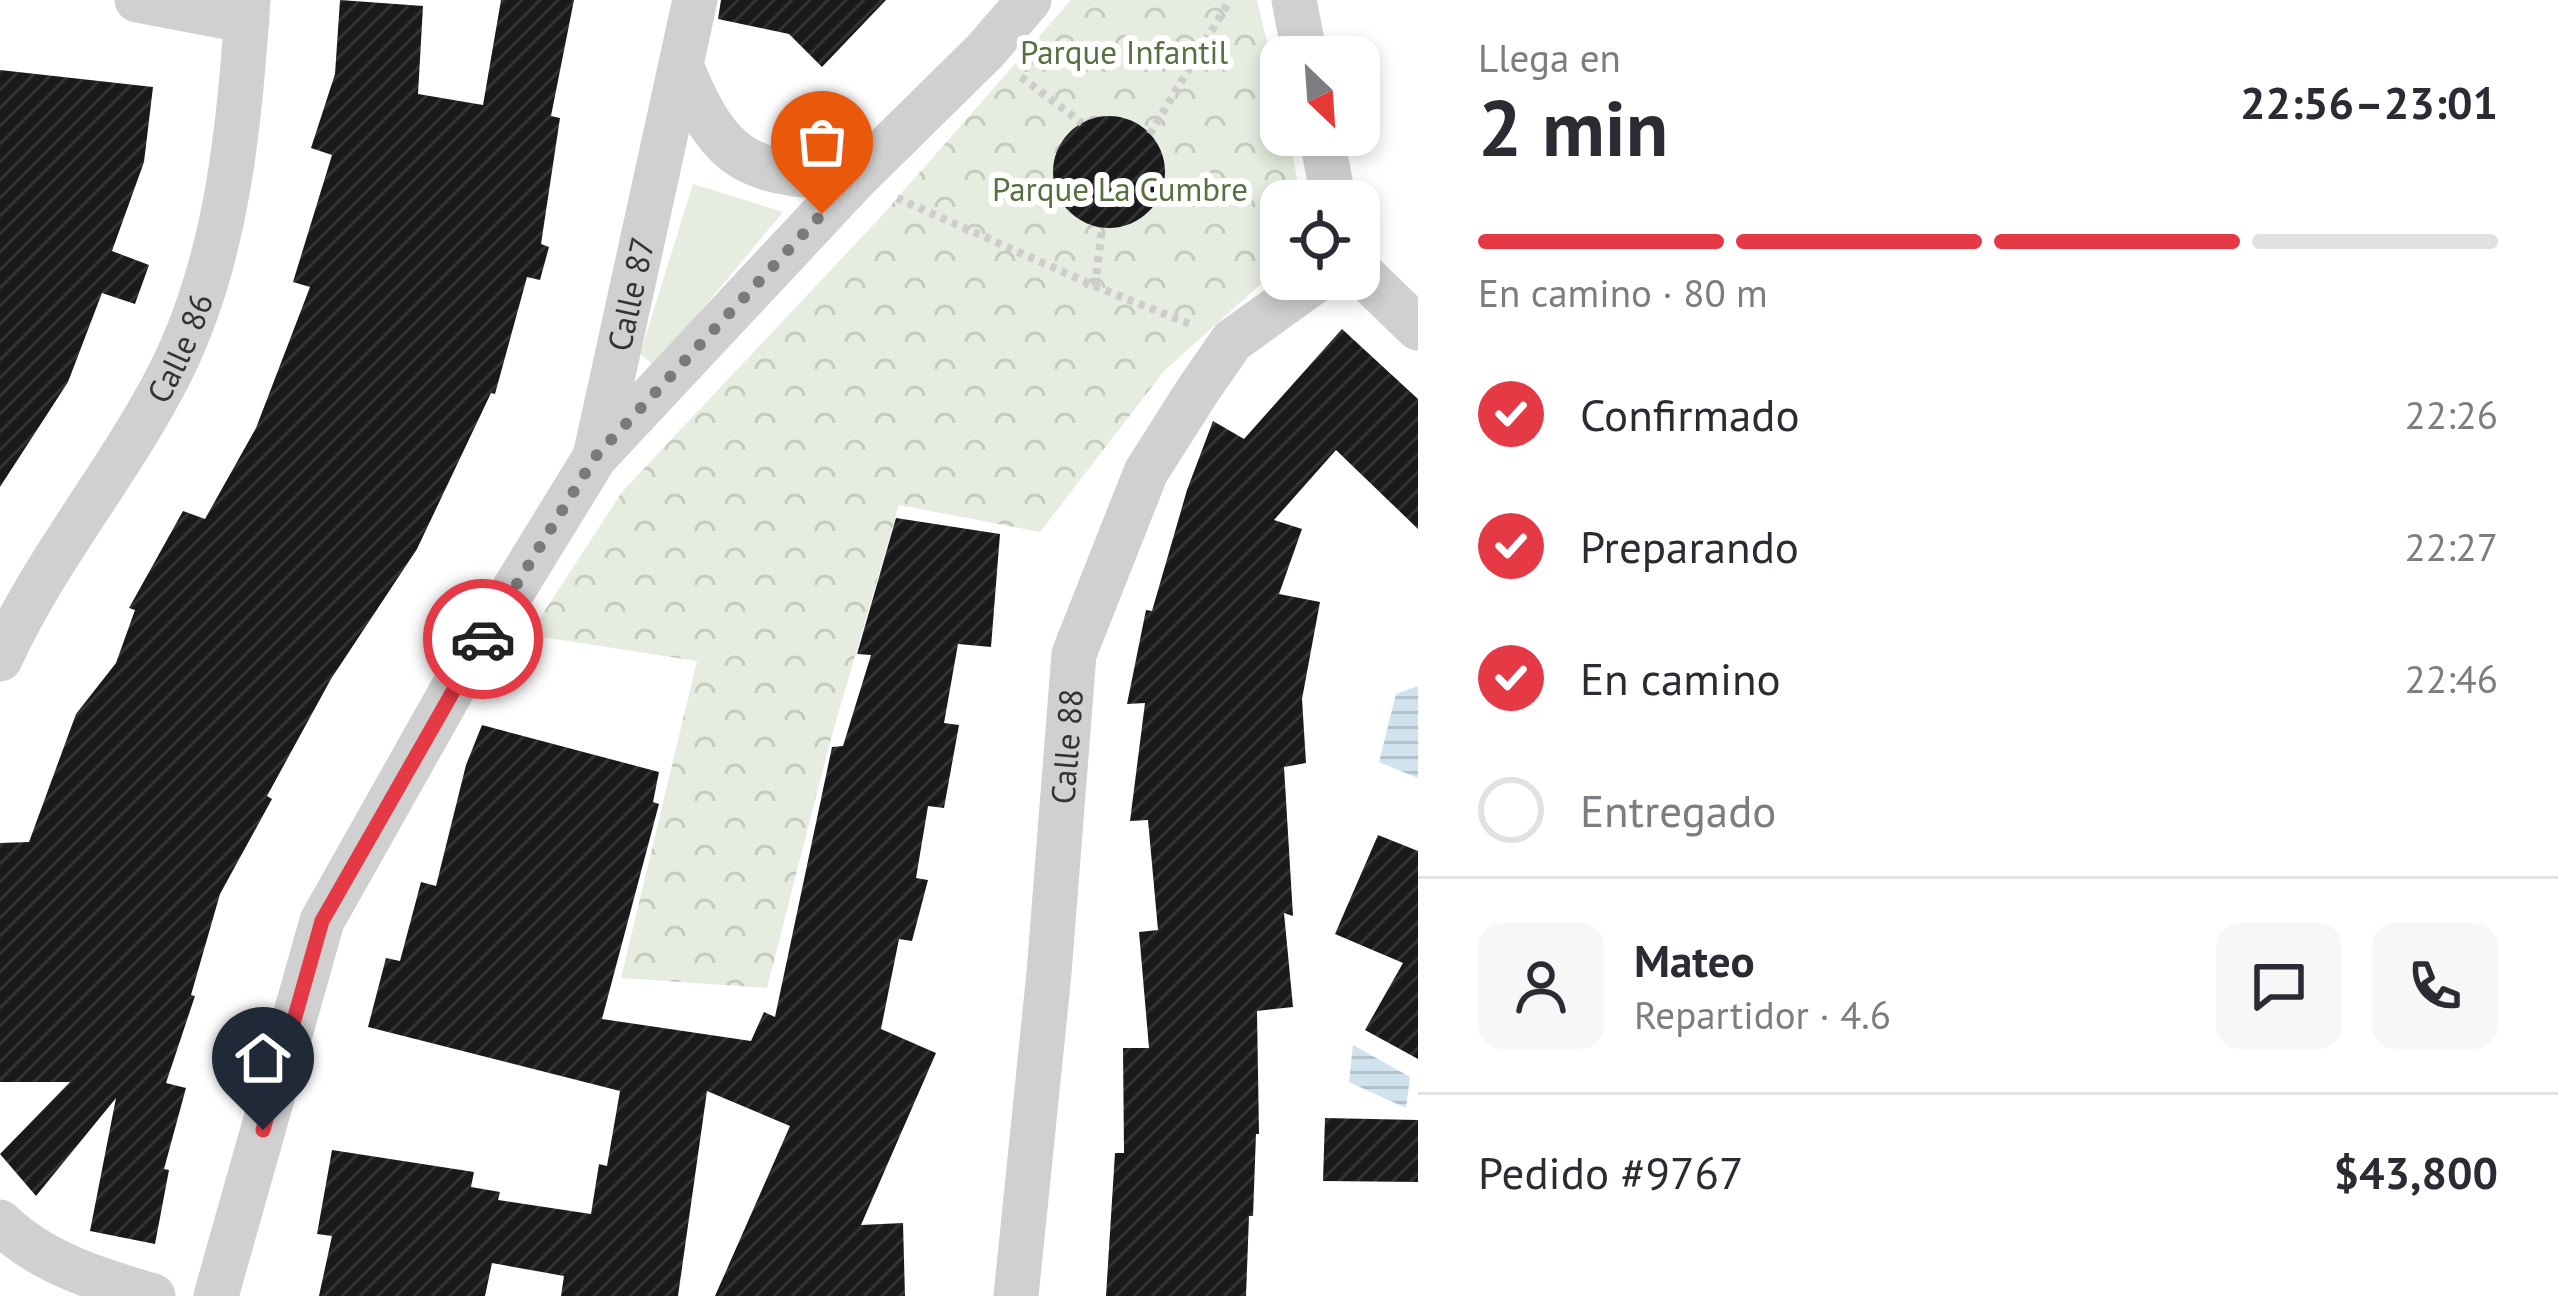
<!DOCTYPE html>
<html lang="es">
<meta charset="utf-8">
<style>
:root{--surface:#fff;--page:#f7f7f7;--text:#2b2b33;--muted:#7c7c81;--line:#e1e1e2;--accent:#e63946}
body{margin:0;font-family:"PT Sans",sans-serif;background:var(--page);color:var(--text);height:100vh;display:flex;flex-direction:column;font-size:45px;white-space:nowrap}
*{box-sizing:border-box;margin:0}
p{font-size:39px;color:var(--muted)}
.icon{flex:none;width:66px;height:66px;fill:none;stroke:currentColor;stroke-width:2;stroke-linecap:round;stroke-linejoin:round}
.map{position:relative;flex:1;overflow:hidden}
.side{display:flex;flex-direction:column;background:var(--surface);width:1140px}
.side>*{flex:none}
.needle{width:78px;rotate:155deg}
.controls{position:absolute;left:1260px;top:36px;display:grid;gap:24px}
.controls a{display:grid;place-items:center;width:120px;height:120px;border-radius:24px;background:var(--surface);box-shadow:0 6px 18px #0003;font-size:60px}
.pin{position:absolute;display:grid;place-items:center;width:102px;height:102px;color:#fff;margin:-123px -51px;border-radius:50% 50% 50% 0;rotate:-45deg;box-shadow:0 0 12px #0007}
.pin .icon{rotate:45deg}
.courier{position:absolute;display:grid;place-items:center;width:120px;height:120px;margin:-60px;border:9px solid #e63946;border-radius:50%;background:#fff;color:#222;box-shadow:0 3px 15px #0007}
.headline em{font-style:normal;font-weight:700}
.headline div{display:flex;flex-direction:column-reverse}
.headline{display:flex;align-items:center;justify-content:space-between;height:204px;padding:0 60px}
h1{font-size:78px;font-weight:700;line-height:90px}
.bar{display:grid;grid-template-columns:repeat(4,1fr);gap:18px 12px;align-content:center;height:144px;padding:0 60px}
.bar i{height:15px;border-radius:9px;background:var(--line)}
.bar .current{background:var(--accent)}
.bar p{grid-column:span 4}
.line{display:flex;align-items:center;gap:30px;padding:0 60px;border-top:3px solid var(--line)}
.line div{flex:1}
.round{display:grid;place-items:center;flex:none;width:126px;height:126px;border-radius:24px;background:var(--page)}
ol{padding:0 60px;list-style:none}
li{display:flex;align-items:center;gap:36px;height:132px}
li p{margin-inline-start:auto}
li .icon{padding:12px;border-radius:50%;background:var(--accent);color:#fff;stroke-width:4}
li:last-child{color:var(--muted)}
li i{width:66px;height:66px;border:6px solid var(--line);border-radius:50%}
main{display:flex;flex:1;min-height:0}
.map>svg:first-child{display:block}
.grass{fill:#e6ecdf}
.park{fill:url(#park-crowns)}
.water{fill:url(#water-rules)}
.building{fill:url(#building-hatch)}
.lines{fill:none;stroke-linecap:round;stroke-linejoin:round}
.path{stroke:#cdcdcd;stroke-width:8;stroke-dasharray:6 6;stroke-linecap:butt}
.minor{stroke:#d0d0d0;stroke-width:45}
.done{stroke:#7a7a7a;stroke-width:12;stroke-dasharray:0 21.6}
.route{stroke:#e63946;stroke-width:15}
.labels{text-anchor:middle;stroke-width:12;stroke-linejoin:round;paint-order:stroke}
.park-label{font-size:33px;fill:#56703f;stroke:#fff}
.street-label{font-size:33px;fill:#333;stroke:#fff}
</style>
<main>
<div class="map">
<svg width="1418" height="1296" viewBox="0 0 1418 1296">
<defs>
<pattern id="park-crowns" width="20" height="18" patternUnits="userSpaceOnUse" patternTransform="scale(3)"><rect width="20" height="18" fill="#e6ecdf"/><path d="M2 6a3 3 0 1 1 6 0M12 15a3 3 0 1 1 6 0" fill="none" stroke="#c6cbc0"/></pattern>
<pattern id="water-rules" width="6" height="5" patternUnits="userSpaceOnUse" patternTransform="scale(3)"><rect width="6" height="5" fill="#cfe2ee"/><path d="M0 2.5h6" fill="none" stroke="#b2c2cd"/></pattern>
<pattern id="building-hatch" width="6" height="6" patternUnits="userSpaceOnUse" patternTransform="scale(3)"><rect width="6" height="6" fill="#1a1a1a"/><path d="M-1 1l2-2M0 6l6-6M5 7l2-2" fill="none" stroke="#333"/></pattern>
</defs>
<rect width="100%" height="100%" fill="#fff"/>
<!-- grass -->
<path class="grass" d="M 693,184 L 783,212 L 655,366 L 640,354 Z"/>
<!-- park -->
<path class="park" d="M 1071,0 L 1257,0 L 1281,102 L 1281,135 L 1289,135 L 1301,201 L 1281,201 L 1281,266 L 1164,371 L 1040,532 L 899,505 L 830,742 L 767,988 L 621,978 L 697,661 L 529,635 L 622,492 L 877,221 Z"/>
<!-- water -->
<path class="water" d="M 1418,686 L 1418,778 L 1379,762 L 1396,694 Z
M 1353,1045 L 1410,1077 L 1406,1108 L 1349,1082 Z"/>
<!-- building -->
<path class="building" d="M 340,0 L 423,6 L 418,94 L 483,105 L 501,0 L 574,0 L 551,116 L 560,118 L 541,244 L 549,247 L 540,280 L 527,277 L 495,394 L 491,393 L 417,549 L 331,679 L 267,796 L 272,799 L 220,894 L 191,995 L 195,996 L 166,1083 L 186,1088 L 164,1169 L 169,1170 L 155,1244 L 90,1231 L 116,1098 L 36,1196 L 0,1154 L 70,1082 L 0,1082 L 0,843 L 29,842 L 76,714 L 116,663 L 135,610 L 129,608 L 183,511 L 205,519 L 256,428 L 310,287 L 293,282 L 332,155 L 311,148 L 335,74 Z
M 721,0 L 886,0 L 822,67 L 789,34 L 718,19 Z
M 0,70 L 153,87 L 144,162 L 112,251 L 149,265 L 135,304 L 102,293 L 68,382 L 0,487 Z
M1053 172a56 56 0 1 1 112 0a56 56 0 1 1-112 0Z
M 1342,329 L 1418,399 L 1418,529 L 1336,450 L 1274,520 L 1302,529 L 1279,594 L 1320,602 L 1302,699 L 1306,763 L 1284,767 L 1293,916 L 1284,913 L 1293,1007 L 1257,1011 L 1259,1134 L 1256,1134 L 1253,1216 L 1249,1216 L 1246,1296 L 1106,1296 L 1115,1153 L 1124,1153 L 1123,1048 L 1149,1048 L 1139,932 L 1158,930 L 1148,820 L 1130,821 L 1145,703 L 1127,704 L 1146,610 L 1152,611 L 1187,490 L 1213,421 L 1244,439 Z
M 896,518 L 1000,534 L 991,647 L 958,644 L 944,723 L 959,725 L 944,808 L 928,806 L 916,878 L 928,880 L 912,941 L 899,939 L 881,1029 L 936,1053 L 861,1225 L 903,1223 L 905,1296 L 715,1296 L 790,1126 L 707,1091 L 678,1296 L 561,1296 L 564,1276 L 492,1263 L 485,1296 L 319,1296 L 332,1236 L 317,1234 L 332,1150 L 474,1172 L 471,1187 L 500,1192 L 498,1200 L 591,1214 L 599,1164 L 607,1166 L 620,1091 L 368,1027 L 386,958 L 400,961 L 421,882 L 436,886 L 466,765 L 482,725 L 659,772 L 653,802 L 659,804 L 602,1019 L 751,1041 L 764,1012 L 775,1017 L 832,747 L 843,746 L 871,655 L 857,654 Z
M 1378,835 L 1418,851 L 1418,1059 L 1365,1030 L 1403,963 L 1335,934 Z
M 1325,1118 L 1418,1120 L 1418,1182 L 1323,1181 Z"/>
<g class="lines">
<!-- path -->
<path class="path" d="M 1021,77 L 1082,123
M 1150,134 L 1230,0
M 897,198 L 1095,286 L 1192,325
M 1095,286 L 1102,228"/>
<!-- minor -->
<g class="minor">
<path d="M 137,0 L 247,21"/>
<path d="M 1294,0 L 1305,57"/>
<path d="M 682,68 C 723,167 750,173 855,179"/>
<path d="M 1321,135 L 1334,201"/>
<path d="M 1359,271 L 1418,328"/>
<path d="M 597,455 L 855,179 L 985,51 L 1029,0"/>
<path id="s1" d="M 0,659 C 46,558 119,473 169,375 C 228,259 239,127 248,0"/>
<path d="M 0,1222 C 41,1263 99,1280 153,1296"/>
<path id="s2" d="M 216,1296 L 322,921 L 452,690 L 595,457 L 695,0"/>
<path id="s3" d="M 1016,1296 L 1049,973 L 1074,654 L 1146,472 L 1198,390 L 1232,341 L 1318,279"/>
</g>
</g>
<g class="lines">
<!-- done -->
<path class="done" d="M 483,639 L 595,457 L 822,214"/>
<!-- route -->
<path class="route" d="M 263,1130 L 322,921 L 483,639"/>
</g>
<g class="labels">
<!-- park labels -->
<g class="park-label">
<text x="1124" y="64">Parque Infantil</text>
<text x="1120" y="201">Parque La Cumbre</text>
</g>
<!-- street labels -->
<g class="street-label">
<text dy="12" stroke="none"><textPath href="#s2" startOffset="1095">Calle 87</textPath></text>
<text dy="12" stroke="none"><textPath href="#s1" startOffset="360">Calle 86</textPath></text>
<text dy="12" stroke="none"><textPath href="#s3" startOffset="552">Calle 88</textPath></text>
</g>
</g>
</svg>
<div class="controls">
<a><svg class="needle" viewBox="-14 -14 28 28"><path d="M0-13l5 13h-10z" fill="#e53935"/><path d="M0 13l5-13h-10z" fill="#7c7c81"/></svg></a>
<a><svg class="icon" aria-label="locate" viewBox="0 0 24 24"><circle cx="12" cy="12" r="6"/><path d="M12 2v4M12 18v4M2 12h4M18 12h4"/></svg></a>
</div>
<div class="pin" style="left:822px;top:214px;background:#ea580c"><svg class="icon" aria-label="bag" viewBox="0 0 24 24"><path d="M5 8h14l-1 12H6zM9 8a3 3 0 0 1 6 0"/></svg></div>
<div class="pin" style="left:263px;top:1130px;background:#1f2937"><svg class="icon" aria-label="home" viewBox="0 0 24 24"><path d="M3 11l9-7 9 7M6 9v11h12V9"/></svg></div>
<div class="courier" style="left:483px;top:639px"><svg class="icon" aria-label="car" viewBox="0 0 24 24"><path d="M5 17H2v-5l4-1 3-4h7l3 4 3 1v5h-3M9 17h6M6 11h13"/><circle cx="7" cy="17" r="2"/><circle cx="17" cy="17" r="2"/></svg></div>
</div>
<section class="side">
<div class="headline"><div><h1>2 min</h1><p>Llega en</p></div><em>22:56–23:01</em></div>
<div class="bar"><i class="current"></i><i class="current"></i><i class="current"></i><i></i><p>En camino · 80 m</p></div>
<ol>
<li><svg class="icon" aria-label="check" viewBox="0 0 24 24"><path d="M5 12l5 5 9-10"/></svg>Confirmado<p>22:26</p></li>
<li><svg class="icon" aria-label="check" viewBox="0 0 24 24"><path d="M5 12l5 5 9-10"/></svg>Preparando<p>22:27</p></li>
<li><svg class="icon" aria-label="check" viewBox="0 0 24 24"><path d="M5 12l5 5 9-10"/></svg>En camino<p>22:46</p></li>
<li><i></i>Entregado</li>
</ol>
<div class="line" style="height:216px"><a class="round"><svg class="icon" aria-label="person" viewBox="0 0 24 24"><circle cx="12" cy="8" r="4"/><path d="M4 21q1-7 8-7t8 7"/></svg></a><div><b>Mateo</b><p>Repartidor · 4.6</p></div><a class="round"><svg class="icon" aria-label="chat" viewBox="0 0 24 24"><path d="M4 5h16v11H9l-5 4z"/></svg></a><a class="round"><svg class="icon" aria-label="phone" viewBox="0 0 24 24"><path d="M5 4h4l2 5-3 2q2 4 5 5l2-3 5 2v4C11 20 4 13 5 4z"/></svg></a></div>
<div class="line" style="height:156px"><div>Pedido #9767</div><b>$43,800</b></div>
</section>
</main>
